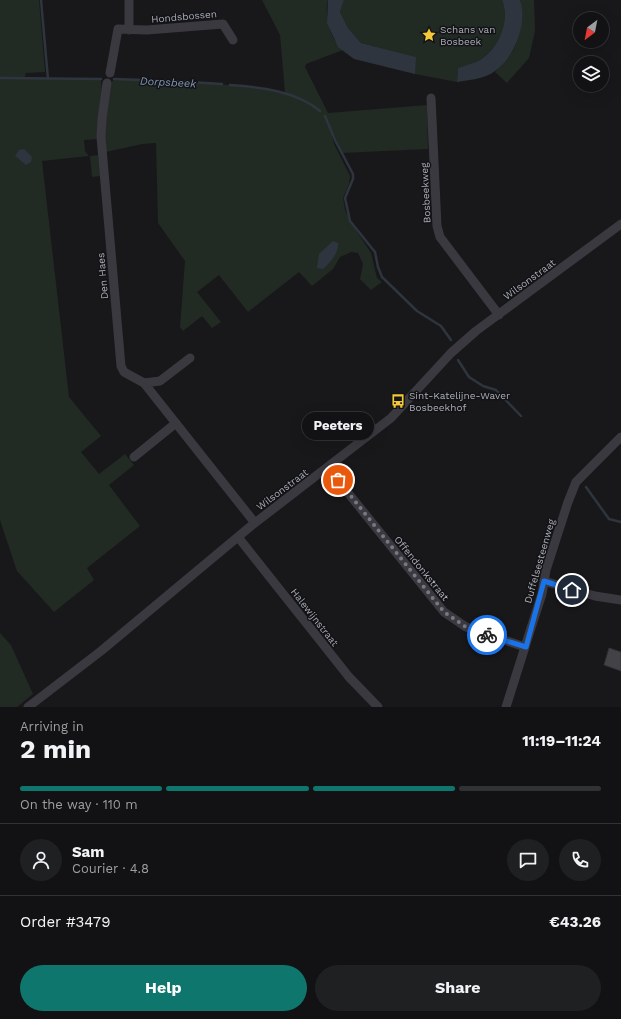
<!DOCTYPE html>
<meta charset="utf-8">
<style>
:root{--surface:#121214;--page:#1f2022;--text:#f1f3f6;--muted:#9c9ea0;--line:#313234;--accent:#0f766e}
body{margin:0;font-family:"Work Sans",sans-serif;background:var(--page);color:var(--text);height:100vh;display:flex;flex-direction:column;font-size:15px;white-space:nowrap}
*{box-sizing:border-box;margin:0}
p{font-size:13px;color:var(--muted)}
.icon{flex:none;width:22px;height:22px;fill:none;stroke:currentColor;stroke-width:2;stroke-linecap:round;stroke-linejoin:round}
.map{position:relative;height:707px;overflow:hidden}
.drawer{display:flex;flex-direction:column;background:var(--surface);flex:1}
.drawer>*{flex:none}
.needle{width:26px;rotate:212deg}
.fabs{position:absolute;left:573px;top:12px;display:grid;gap:8px}
.fabs a{display:grid;place-items:center;width:36px;height:36px;border-radius:50%;background:var(--surface);box-shadow:0 4px 16px #0002,0 0 0 1px var(--line);font-size:20px}
.pin{position:absolute;display:grid;place-items:center;width:34px;height:34px;color:#fff;margin:-17px;border:2px solid #fff;border-radius:50%;box-shadow:0 1px 4px #0007}
.courier{position:absolute;display:grid;place-items:center;width:40px;height:40px;margin:-20px;border:3px solid #1a73e8;border-radius:50%;background:#fff;color:#222;box-shadow:0 1px 5px #0007}
.bubble{position:absolute;height:28px;border-radius:14px;background:var(--surface);box-shadow:0 4px 16px #0002,0 0 0 1px var(--line);font-size:13px;font-weight:700;line-height:28px;text-align:center}
.summary em{font-style:normal;font-weight:700}
.summary div{display:flex;flex-direction:column-reverse}
.summary{display:flex;align-items:center;justify-content:space-between;height:68px;padding:0 20px}
h1{font-size:26px;font-weight:700;line-height:30px}
.bar{display:grid;grid-template-columns:repeat(4,1fr);gap:6px 4px;align-content:center;height:48px;padding:0 20px}
.bar i{height:5px;border-radius:3px;background:var(--line)}
.bar .on{background:var(--accent)}
.bar p{grid-column:span 4}
.line{display:flex;align-items:center;gap:10px;padding:0 20px;border-top:1px solid var(--line)}
.line div{flex:1}
.round{display:grid;place-items:center;flex:none;width:42px;height:42px;border-radius:21px;background:var(--page)}
.button{display:flex;gap:8px;margin-top:auto;padding:8px 20px}
.button a{flex:1;height:46px;border-radius:24px;background:var(--accent);color:#fff;font-size:16px;font-weight:700;line-height:46px;text-align:center}
.button a+a{background:var(--page);color:var(--text)}
.map>svg:first-child{display:block}
.green{fill:#222a24}
.water{fill:#2e353e}
.lines{fill:none;stroke-linecap:round;stroke-linejoin:round}
.stream{stroke:#2e353e;stroke-width:2.5}
.building{fill:#424247;stroke:#323236}
.minor{stroke:#39393f;stroke-width:9}
.done{stroke:#777982;stroke-width:4;stroke-dasharray:0 7.2}
.route{stroke:#1a73e8;stroke-width:5}
.labels{text-anchor:middle;stroke-width:3;stroke-linejoin:round;paint-order:stroke}
.street-label{font-size:10px;fill:#aaadba;stroke:#131315}
.poi-label{font-size:10px;fill:#aaadba;stroke:#131315;text-anchor:start}
.water-label{font-size:11px;font-style:italic;fill:#8197b5;stroke:#131315}
</style>
<div class="map">
<svg width="621" height="707" viewBox="0 0 621 707">
<rect width="100%" height="100%" fill="#18181a"/>
<!-- green -->
<path class="green" d="M 0,0 L 39,0 L 45,72 L 26,73 L 24,79 L 101,79 L 102,94 L 97,139 L 84,140 L 85,151 L 89,156 L 42,161 L 69,397 L 101,436 L 81,452 L 99,474 L 125,454 L 134,465 L 109,485 L 140,526 L 87,568 L 94,580 L 54,612 L 17,571 L 0,520 Z
M 262,0 L 328,0 C 324,16 330,40 343,50 L 306,64 L 305,67 L 328,113 L 427,105 L 428,149 L 341,153 L 336,138 L 331,129 L 334,144 L 350,176 L 349,184 L 343,198 L 345,210 L 350,221 L 371,253 L 377,278 L 382,282 L 371,290 L 360,279 L 363,264 L 358,253 L 351,252 L 340,257 L 333,269 L 312,286 L 299,272 L 248,312 L 219,275 L 197,292 L 221,322 L 212,328 L 202,316 L 183,331 L 180,327 L 185,261 L 158,223 L 156,143 L 142,144 L 106,152 L 104,132 L 111,83 L 114,79 C 172,81 228,82 285,93 L 280,35 Z
M 344,0 L 502,0 C 511,22 497,53 476,62 C 471,65 464,66 458,68 L 457,82 L 415,74 L 415,57 L 361,43 L 348,28 L 340,12 Z
M 520,0 L 534,0 L 535,31 L 529,58 L 507,83 L 495,72 C 500,66 506,61 510,55 C 520,43 525,15 520,0 Z
M 98,155 L 100,176 L 92,177 L 90,156 Z
M 0,633 L 11,645 L 33,694 L 17,707 L 0,707 Z"/>
<!-- water -->
<path class="water" d="M 328,0 L 344,0 L 340,12 L 348,28 L 361,43 L 416,57 L 415,74 L 354,59 L 338,47 L 327,23 Z
M 502,0 L 520,0 C 528,23 515,57 495,71 C 485,79 469,80 457,82 L 458,68 C 464,66 471,64 476,62 C 497,53 511,22 502,0 Z
M 24,149 L 32,157 L 31,162 L 26,165 L 15,156 L 19,150 Z
M 333,241 L 338,243 C 339,253 330,263 323,269 L 317,268 L 319,254 Z"/>
<g class="lines">
<!-- stream -->
<path class="stream" d="M 41,0 L 48,79
M 0,78 L 101,79
M 114,79 L 173,81 L 222,84
M 230,85 C 260,87 296,91 320,111
M 325,116 L 336,142 L 353,174 L 353,179 L 345,198 L 350,221 L 375,252 L 378,267 L 382,277 L 417,311 L 441,326 L 451,340
M 458,360 L 469,377 L 483,386 L 496,390 L 521,416
M 586,487 L 609,519 L 621,522"/>
</g>
<!-- building -->
<path class="building" d="M 609,648 L 621,652 L 621,671 L 604,665 Z"/>
<g class="lines">
<!-- minor -->
<path class="minor" d="M 129,30 L 129,0
M 110,73 L 118,29 L 147,30 L 223,24 L 233,40
M 107,83 L 102,119 L 101,137 L 121,366 L 124,372 L 144,383 L 255,523
M 431,98 L 437,226 L 440,237 L 499,315
M 144,383 L 160,381 L 190,358
M 134,457 L 176,423
M 328,468 L 444,612 L 466,627 L 525,647
M 238,537 L 349,677 L 378,707
M 544,581 L 595,596 L 621,600
M 28,707 L 101,651 L 251,526 L 391,418 L 451,353 L 476,331 L 621,224
M 506,707 L 531,628 L 542,594 L 546,570 L 568,502 L 576,482 L 621,437"/>
</g>
<g class="lines">
<!-- done -->
<path class="done" d="M 338,480 L 444,612 L 466,627 L 487,635"/>
<!-- route -->
<path class="route" d="M 487,635 L 526,647 L 544,581 L 572,590"/>
</g>
<!-- icons -->
<defs>
<symbol id="sight-bare" viewBox="-9 -9 18 18"><path d="M0-6L1.8-2.2L6-1.7L2.9 1.2L3.7 5.4L0 3.3L-3.7 5.4L-2.9 1.2L-6-1.7L-1.8-2.2Z" fill="#f4c836" stroke="#131315" stroke-width="2.5" paint-order="stroke"/></symbol>
<symbol id="bus-bare" viewBox="-9 -9 18 18"><path d="M-5-6H5V4H4V6H2V4H-2V6H-4V4H-5ZM-3.5-4V0h7V-4ZM-3.5 1.2v1.5H-2V1.2ZM2 1.2v1.5H3.5V1.2Z" fill="#f4c836" stroke="#131315" stroke-width="2.5" paint-order="stroke"/></symbol>
</defs>
<g fill-rule="evenodd">
<use href="#sight-bare" x="419" y="25" width="20" height="20"/>
<use href="#bus-bare" x="388" y="391" width="20" height="20"/>
</g>
<g class="labels">
<!-- street labels -->
<g class="street-label">
<text transform="translate(184 16) rotate(-5)" y="4">Hondsbossen</text>
<text transform="translate(425 193) rotate(-93)" y="4">Bosbeekweg</text>
<text transform="translate(102 276) rotate(-95)" y="4">Den Haes</text>
<text transform="translate(529 279) rotate(-36)" y="4">Wilsonstraat</text>
<text transform="translate(282 489) rotate(-37)" y="4">Wilsonstraat</text>
<text transform="translate(539 561) rotate(-74)" y="4">Duffelsesteenweg</text>
<text transform="translate(422 568) rotate(51)" y="4">Offendonkstraat</text>
<text transform="translate(315 617) rotate(52)" y="4">Halewijnstraat</text>
</g>
<!-- poi labels -->
<g class="poi-label">
<text x="440" y="33">Schans van<tspan x="440" dy="12">Bosbeek</tspan></text>
<text x="409" y="399">Sint-Katelijne-Waver<tspan x="409" dy="12">Bosbeekhof</tspan></text>
</g>
<!-- water labels -->
<g class="water-label">
<text transform="translate(168 82) rotate(3)" y="4">Dorpsbeek</text>
</g>
</g>
</svg>
<div class="fabs">
<a><svg class="needle" viewBox="-14 -14 28 28"><path d="M0-13l5 13h-10z" fill="#e53935"/><path d="M0 13l5-13h-10z" fill="#9c9ea0"/></svg></a>
<a><svg class="icon" aria-label="layers" viewBox="0 0 24 24"><path d="M12 4l9 5-9 5-9-5zM3 14l9 5 9-5"/></svg></a>
</div>
<div class="pin" style="left:338px;top:480px;background:#ea580c"><svg class="icon" aria-label="bag" viewBox="0 0 24 24"><path d="M5 8h14l-1 12H6zM9 8a3 3 0 0 1 6 0"/></svg></div>
<div class="pin" style="left:572px;top:590px;background:#1f2937"><svg class="icon" aria-label="home" viewBox="0 0 24 24"><path d="M3 11l9-7 9 7M6 9v11h12V9"/></svg></div>
<div class="courier" style="left:487px;top:635px"><svg class="icon" aria-label="bike" viewBox="0 0 24 24"><circle cx="6" cy="16" r="4"/><circle cx="18" cy="16" r="4"/><path d="M6 16l4-8h5l3 8M10 8l3 8H6M13 5h3"/></svg></div>
<div class="bubble" style="left:302px;top:412px;width:72px">Peeters</div>
</div>
<section class="drawer">
<div class="summary"><div><h1>2 min</h1><p>Arriving in</p></div><em>11:19–11:24</em></div>
<div class="bar"><i class="on"></i><i class="on"></i><i class="on"></i><i></i><p>On the way · 110 m</p></div>
<div class="line" style="height:72px"><a class="round"><svg class="icon" aria-label="person" viewBox="0 0 24 24"><circle cx="12" cy="8" r="4"/><path d="M4 21q1-7 8-7t8 7"/></svg></a><div><b>Sam</b><p>Courier · 4.8</p></div><a class="round"><svg class="icon" aria-label="chat" viewBox="0 0 24 24"><path d="M4 5h16v11H9l-5 4z"/></svg></a><a class="round"><svg class="icon" aria-label="phone" viewBox="0 0 24 24"><path d="M5 4h4l2 5-3 2q2 4 5 5l2-3 5 2v4C11 20 4 13 5 4z"/></svg></a></div>
<div class="line" style="height:52px"><div>Order #3479</div><b>€43.26</b></div>
<div class="button"><a>Help</a><a>Share</a></div>
</section>
